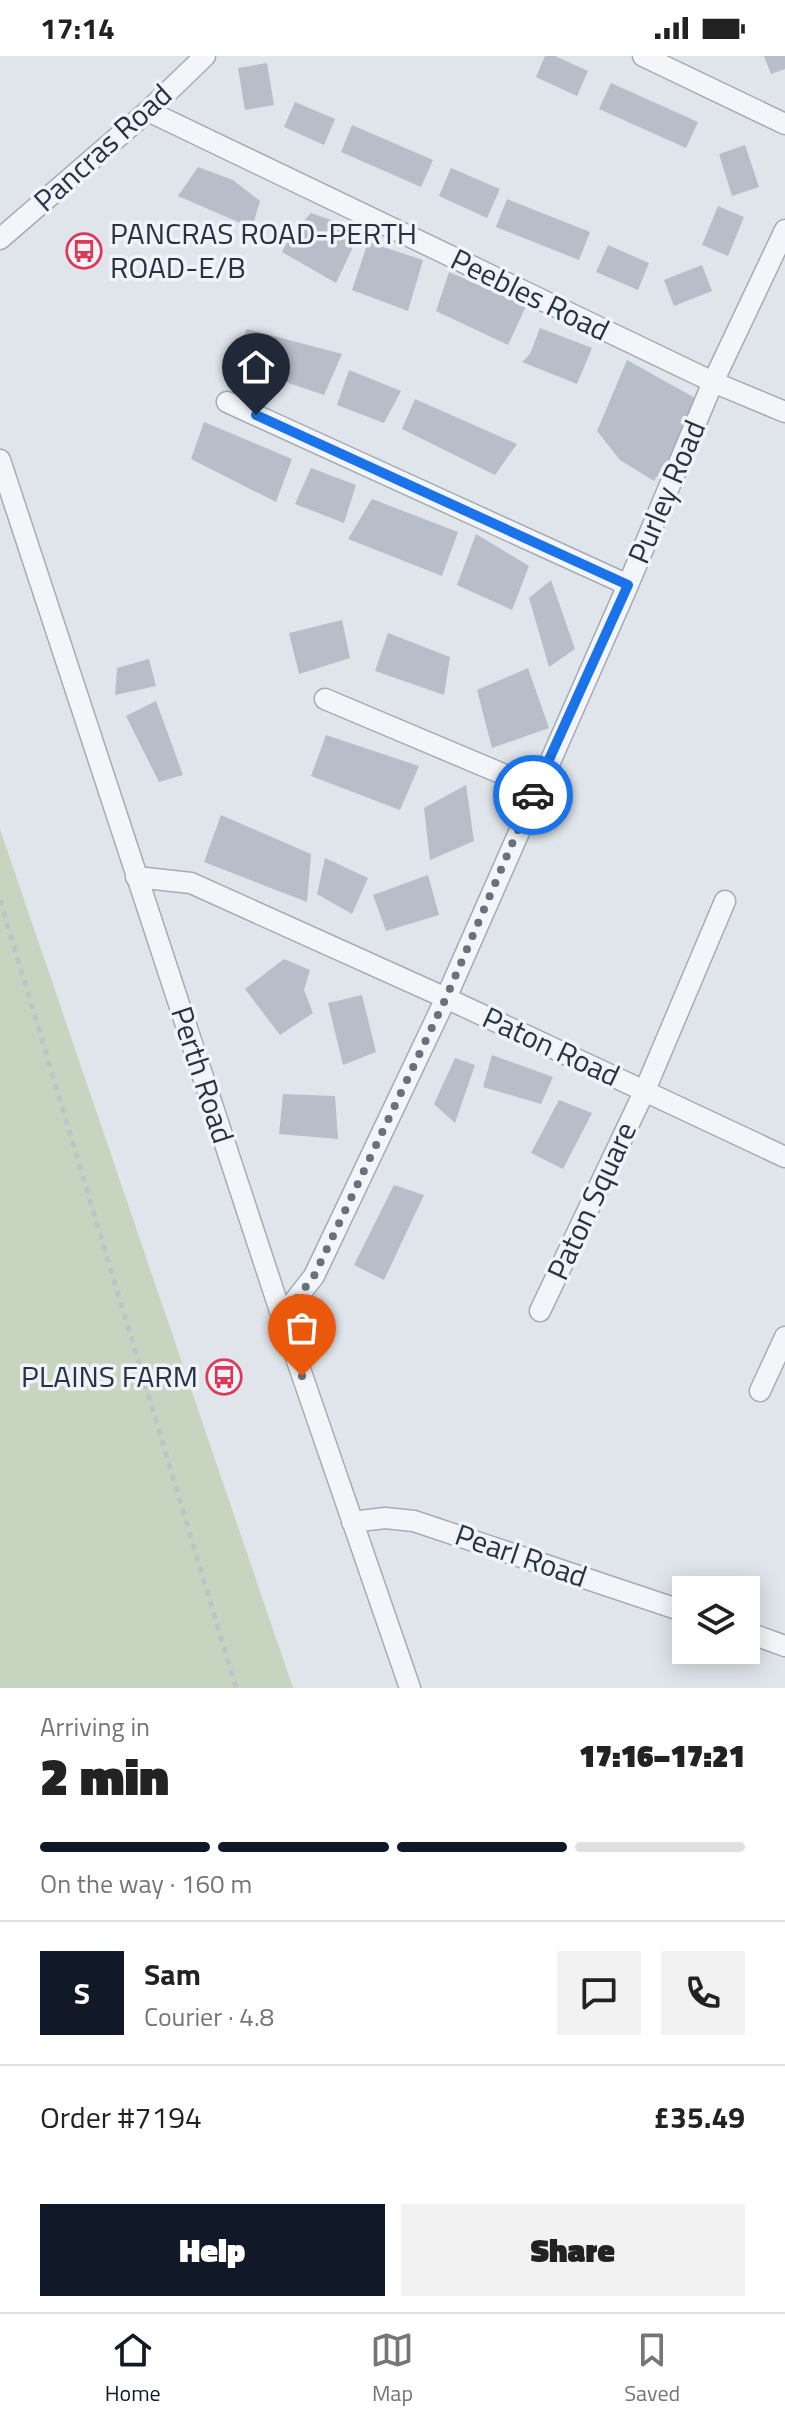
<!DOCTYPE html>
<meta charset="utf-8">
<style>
:root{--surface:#fff;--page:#f2f2f2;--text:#222;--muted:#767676;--line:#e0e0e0;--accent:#111827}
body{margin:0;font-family:"Titillium Web",sans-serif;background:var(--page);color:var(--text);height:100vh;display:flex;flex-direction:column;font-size:30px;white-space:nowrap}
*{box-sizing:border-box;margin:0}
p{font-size:26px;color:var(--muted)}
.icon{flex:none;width:44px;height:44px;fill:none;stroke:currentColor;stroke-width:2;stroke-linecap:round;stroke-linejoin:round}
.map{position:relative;height:1632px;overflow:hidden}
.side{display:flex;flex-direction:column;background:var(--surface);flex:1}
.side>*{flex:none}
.buttons{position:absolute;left:672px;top:1520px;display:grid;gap:16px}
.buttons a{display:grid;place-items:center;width:88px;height:88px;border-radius:0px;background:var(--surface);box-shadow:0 4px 20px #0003;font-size:40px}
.pin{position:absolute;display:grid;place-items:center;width:68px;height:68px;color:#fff;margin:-82px -34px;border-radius:50% 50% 50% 0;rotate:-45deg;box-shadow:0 0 8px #0007}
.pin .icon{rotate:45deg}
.courier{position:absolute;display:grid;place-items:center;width:80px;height:80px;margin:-40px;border:6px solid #1a73e8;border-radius:50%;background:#fff;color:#222;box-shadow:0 2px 10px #0007}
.summary em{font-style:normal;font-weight:800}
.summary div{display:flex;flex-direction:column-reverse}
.summary{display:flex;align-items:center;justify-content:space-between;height:136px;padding:0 40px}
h1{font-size:52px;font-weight:800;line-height:60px}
.bar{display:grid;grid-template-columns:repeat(4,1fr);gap:12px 8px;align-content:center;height:96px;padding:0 40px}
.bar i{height:10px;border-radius:6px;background:var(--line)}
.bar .current{background:var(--accent)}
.bar p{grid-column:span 4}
.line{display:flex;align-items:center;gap:20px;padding:0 40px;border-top:2px solid var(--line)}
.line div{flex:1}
.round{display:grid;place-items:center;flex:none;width:84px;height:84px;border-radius:0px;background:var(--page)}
.primary-button{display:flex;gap:16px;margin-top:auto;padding:16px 40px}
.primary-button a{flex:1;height:92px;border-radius:0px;background:var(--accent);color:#fff;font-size:32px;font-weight:800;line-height:92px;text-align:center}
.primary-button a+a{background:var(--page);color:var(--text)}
.status{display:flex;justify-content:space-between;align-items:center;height:56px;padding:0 40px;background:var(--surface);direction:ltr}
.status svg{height:22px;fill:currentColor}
.menu{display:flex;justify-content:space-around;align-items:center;height:112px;border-top:2px solid var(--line);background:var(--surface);font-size:22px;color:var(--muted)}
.menu a{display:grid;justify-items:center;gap:4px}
.menu .current{color:var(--accent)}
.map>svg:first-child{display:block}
.green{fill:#c6d5c0}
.building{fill:#b7bec9}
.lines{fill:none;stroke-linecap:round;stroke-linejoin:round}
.street-casing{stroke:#a5acb6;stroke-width:23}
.path{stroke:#bec3c9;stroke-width:5;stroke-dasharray:6 6;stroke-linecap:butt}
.street{stroke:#f3f5f8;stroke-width:20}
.done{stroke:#68717e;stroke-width:8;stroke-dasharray:0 14.4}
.route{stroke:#1a73e8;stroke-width:10}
.labels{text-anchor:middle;stroke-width:7;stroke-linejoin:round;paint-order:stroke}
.street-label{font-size:30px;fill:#273344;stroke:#f0f3f8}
.poi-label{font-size:30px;fill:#273344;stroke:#f0f3f8;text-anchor:start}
</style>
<div class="status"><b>17:14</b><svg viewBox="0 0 49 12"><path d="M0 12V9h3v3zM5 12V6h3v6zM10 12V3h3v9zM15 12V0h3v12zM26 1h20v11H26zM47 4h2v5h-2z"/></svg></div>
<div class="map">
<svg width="785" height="1632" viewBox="0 0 785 1632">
<rect width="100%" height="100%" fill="#e0e5eb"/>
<!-- green -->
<path class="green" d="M 0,773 L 293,1632 L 0,1632 Z"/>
<!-- building -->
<path class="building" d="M 545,0 L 555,0 L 588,15 L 577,40 L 536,21 Z
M 764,0 L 785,0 L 785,13 L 771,18 Z
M 267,7 L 274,49 L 245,54 L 238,12 Z
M 611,27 L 698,66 L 686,92 L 599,53 Z
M 295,46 L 335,63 L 324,89 L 284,71 Z
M 352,69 L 433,104 L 421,131 L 341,96 Z
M 745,89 L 759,131 L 732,140 L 719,98 Z
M 198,111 L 233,124 L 260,145 L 252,172 L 178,140 Z
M 451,112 L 500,133 L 487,162 L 439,140 Z
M 507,143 L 590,176 L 579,204 L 496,171 Z
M 718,150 L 744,161 L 728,200 L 702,189 Z
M 311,157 L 361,174 L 336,227 L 282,196 L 290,180 Z
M 368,186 L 423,204 L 408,255 L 352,234 Z
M 608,189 L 649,207 L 638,234 L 596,216 Z
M 702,209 L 712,235 L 674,250 L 664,224 Z
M 449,216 L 526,250 L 508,289 L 436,255 Z
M 540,272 L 592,292 L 577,328 L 522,306 L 530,298 Z
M 247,273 L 342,298 L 324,339 L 229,307 Z
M 627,304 L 704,347 L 654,425 L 620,404 L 597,375 Z
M 349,314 L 401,335 L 384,367 L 337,349 Z
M 415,343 L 517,388 L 495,419 L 402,373 Z
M 204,366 L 292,403 L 276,446 L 191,403 Z
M 311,412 L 356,429 L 344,467 L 295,448 Z
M 372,443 L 458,476 L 442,520 L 348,483 Z
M 476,478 L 529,510 L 512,554 L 457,529 Z
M 551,524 L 575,593 L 549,611 L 529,542 Z
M 342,564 L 350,602 L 299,618 L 289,577 Z
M 388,577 L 450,601 L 444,639 L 375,615 Z
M 149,603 L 156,630 L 115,639 L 117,612 Z
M 528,612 L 549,672 L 492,692 L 477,634 Z
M 156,645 L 183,719 L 159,726 L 126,660 Z
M 326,679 L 419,710 L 400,754 L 311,720 Z
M 466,729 L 474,785 L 430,804 L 424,752 Z
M 221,759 L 311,798 L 307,846 L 204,806 Z
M 325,802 L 368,822 L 352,858 L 317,838 Z
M 428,819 L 439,859 L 386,875 L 373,839 Z
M 284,903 L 310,914 L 304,934 L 313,957 L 280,979 L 245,933 Z
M 362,939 L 376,996 L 343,1009 L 328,947 Z
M 492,999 L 553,1021 L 541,1048 L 483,1031 Z
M 455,1002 L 475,1009 L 455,1067 L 434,1048 Z
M 283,1038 L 335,1040 L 338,1083 L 279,1078 Z
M 559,1044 L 592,1057 L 563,1113 L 531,1097 Z
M 394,1129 L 424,1139 L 384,1224 L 354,1209 Z"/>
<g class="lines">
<defs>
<path id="street" d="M 643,0 L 785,68
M 148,55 L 713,326 L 785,356
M 0,183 L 148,55 L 205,0
M 227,346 L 628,529
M 0,404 L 282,1261 L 410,1632
M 325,643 L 536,732
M 136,821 L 191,827 L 446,942 L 785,1101
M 540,1255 L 645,1034 L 725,845
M 282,1261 L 314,1220 L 446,942 L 628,529 L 713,326 L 785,174
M 760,1335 L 785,1281
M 352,1466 L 385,1462 L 414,1465 L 686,1556
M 746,1576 L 785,1590"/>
</defs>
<!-- street casing -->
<use href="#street" class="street-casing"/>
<!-- path -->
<path class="path" d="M 0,844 L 236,1632"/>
<!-- street -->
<use href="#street" class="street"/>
</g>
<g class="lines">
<!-- done -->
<path class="done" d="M 302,1320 L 282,1261 L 314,1220 L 446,942 L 533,739"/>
<!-- route -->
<path class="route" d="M 256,359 L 628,529 L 533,739"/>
</g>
<!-- icons -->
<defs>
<symbol id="bus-ring" viewBox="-11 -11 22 22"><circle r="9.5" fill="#f0f3f8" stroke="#dc3858" stroke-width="1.5"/><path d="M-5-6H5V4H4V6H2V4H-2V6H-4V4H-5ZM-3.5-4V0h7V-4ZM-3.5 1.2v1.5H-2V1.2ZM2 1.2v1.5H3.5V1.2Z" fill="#dc3858"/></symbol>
</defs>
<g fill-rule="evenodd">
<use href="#bus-ring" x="64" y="175" width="40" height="40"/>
<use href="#bus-ring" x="204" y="1301" width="40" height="40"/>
</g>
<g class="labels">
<!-- street labels -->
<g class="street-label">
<text transform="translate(103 92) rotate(-42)" y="10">Pancras Road</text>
<text transform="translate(530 239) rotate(26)" y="10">Peebles Road</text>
<text transform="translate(667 436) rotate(-67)" y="10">Purley Road</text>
<text transform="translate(551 991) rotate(25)" y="10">Paton Road</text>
<text transform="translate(202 1019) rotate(72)" y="10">Perth Road</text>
<text transform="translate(592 1145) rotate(-65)" y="10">Paton Square</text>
<text transform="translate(521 1500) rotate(19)" y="10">Pearl Road</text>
</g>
<!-- poi labels -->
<g class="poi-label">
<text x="110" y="188">PANCRAS ROAD-PERTH<tspan x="110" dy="34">ROAD-E/B</tspan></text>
<text x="198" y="1331" text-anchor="end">PLAINS FARM</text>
</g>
</g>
</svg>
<div class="buttons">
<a><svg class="icon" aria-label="layers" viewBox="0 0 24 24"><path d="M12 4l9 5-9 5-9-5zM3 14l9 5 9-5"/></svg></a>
</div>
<div class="pin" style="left:302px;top:1320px;background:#ea580c"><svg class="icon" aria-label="bag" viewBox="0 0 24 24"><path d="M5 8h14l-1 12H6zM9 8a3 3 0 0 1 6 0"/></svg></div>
<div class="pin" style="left:256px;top:359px;background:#1f2937"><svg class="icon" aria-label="home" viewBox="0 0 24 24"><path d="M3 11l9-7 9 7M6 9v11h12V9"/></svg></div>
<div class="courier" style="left:533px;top:739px"><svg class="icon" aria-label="car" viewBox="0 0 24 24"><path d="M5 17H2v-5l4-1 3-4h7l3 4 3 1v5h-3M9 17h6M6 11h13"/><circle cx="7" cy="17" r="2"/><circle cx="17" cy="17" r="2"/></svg></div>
</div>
<section class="side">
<div class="summary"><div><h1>2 min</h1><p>Arriving in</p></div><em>17:16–17:21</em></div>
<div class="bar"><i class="current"></i><i class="current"></i><i class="current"></i><i></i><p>On the way · 160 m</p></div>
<div class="line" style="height:144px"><b class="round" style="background:var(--accent);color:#fff">S</b><div><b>Sam</b><p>Courier · 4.8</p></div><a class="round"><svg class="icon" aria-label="chat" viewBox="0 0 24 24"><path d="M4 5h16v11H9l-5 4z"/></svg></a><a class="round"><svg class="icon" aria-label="phone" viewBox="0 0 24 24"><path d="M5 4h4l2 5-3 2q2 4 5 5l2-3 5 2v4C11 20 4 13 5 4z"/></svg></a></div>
<div class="line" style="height:104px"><div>Order #7194</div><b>£35.49</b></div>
<div class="primary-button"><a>Help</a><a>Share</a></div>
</section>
<nav class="menu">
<a class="current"><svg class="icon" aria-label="home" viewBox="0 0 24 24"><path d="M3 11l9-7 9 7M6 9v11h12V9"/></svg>Home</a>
<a><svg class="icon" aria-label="map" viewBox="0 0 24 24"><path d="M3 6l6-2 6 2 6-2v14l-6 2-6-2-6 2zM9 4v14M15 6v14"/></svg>Map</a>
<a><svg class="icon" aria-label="saved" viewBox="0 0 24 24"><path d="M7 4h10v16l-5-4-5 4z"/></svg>Saved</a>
</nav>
